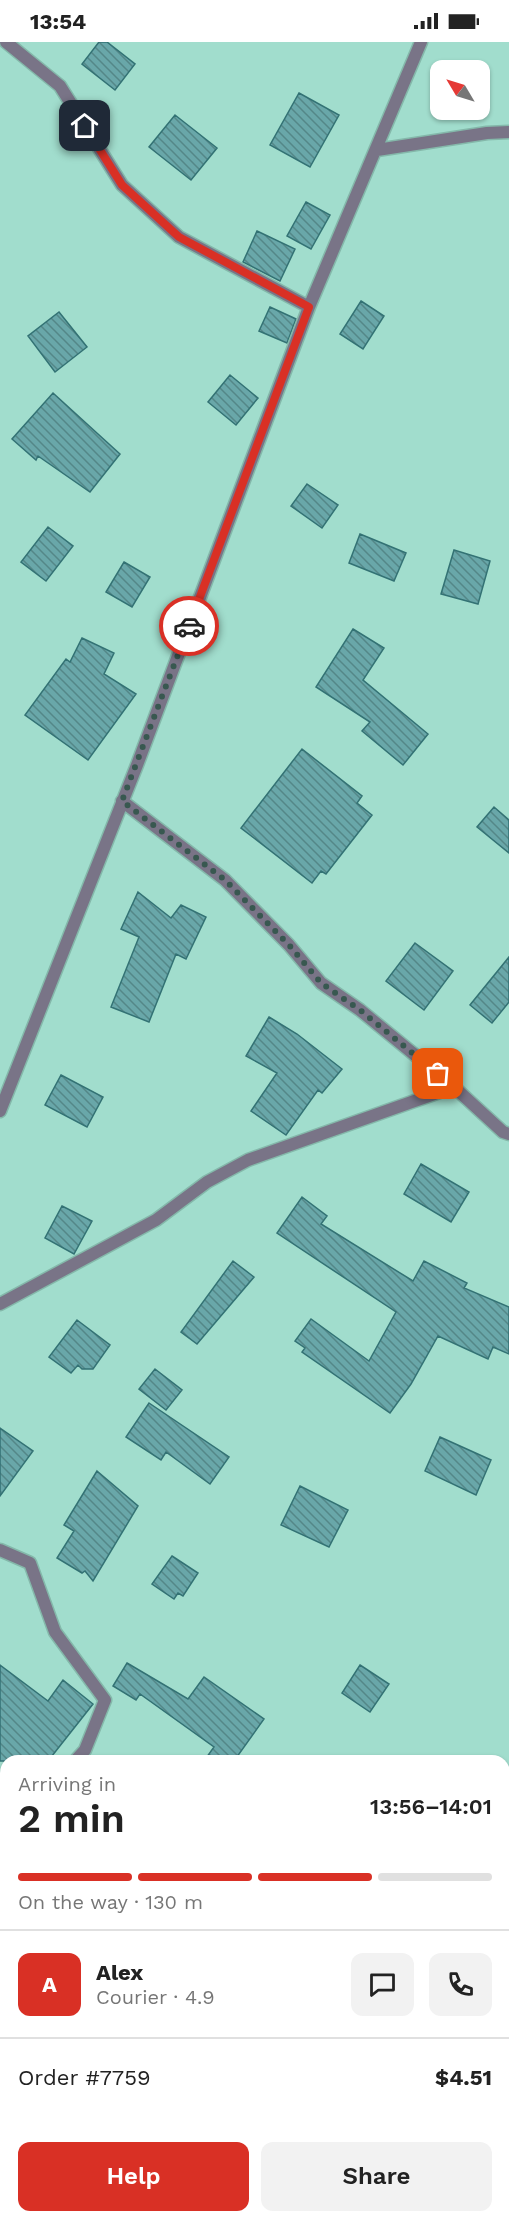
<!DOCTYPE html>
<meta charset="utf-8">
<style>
:root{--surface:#fff;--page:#f2f2f2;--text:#222;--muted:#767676;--line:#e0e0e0;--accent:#d93025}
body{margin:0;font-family:"Work Sans",sans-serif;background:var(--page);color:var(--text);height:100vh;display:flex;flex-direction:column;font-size:22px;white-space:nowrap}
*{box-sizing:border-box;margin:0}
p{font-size:20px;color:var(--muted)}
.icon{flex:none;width:33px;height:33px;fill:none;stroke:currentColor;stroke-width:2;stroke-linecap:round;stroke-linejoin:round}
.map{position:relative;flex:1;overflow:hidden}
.sheet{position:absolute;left:0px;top:1713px;width:510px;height:468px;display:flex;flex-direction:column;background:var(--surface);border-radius:18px 18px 0 0;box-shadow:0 2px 4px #0004}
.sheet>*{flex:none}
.needle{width:39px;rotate:308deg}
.fabs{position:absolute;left:430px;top:18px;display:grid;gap:12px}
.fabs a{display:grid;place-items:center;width:60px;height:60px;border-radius:12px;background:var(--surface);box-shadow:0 2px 4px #0004;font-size:30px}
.pin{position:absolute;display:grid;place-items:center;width:51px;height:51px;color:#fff;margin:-26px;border-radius:12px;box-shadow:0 3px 9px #0006}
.courier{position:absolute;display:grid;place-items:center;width:60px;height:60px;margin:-30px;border:4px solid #d93025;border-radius:50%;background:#fff;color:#222;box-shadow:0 2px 8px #0007}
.overview em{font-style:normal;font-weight:600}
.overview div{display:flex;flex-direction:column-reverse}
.overview{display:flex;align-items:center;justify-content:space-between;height:102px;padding:0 18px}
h1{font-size:39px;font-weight:600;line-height:45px}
.bar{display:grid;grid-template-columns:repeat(4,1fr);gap:9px 6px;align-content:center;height:72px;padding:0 18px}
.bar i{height:8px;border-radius:4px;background:var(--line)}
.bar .selected{background:var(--accent)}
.bar p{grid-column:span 4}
.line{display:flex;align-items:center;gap:15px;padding:0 18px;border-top:2px solid var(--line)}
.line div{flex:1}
.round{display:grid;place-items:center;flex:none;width:63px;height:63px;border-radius:12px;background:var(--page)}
.cta{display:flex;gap:12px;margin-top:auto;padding:12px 18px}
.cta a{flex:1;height:69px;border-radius:12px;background:var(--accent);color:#fff;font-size:24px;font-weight:600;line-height:69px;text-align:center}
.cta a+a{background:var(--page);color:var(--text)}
.status{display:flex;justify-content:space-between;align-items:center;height:42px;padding:0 30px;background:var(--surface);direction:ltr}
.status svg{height:16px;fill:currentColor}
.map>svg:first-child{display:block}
.building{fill:url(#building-back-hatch);stroke:#337274;stroke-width:1.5}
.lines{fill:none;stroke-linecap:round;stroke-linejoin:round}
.minor-casing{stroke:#84b8aa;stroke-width:15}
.minor{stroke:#797487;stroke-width:12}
.done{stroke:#385850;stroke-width:6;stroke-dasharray:0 10.8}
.route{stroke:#d93025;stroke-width:8}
</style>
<div class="status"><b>13:54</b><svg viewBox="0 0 49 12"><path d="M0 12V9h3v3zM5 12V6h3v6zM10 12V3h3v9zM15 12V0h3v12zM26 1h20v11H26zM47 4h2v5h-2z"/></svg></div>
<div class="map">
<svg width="509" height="2181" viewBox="0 0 509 2181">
<defs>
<pattern id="building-back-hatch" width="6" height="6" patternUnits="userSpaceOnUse" patternTransform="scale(1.5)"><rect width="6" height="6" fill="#69a7a9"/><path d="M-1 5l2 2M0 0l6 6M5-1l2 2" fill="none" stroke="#548788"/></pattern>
</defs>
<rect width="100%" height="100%" fill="#a1ddcd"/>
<!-- building -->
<path class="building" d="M 99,0 L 107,0 L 135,22 L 115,48 L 82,22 Z
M 299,51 L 339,73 L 310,125 L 270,103 Z
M 175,73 L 217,106 L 191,138 L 149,105 Z
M 306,160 L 330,173 L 311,207 L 287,194 Z
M 257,189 L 295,207 L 280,239 L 243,220 Z
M 361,259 L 384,274 L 363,307 L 340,292 Z
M 270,265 L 296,277 L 287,301 L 259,289 Z
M 59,270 L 87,305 L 55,330 L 28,294 Z
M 230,333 L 258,356 L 236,383 L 208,360 Z
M 53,351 L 120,412 L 90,450 L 38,414 L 36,418 L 12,397 Z
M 307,442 L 338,463 L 322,486 L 291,464 Z
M 48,485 L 73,504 L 46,539 L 21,520 Z
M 360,492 L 406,511 L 394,539 L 349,521 Z
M 454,508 L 490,519 L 478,562 L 441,552 Z
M 124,520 L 150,535 L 132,565 L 106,550 Z
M 353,587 L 384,606 L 363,638 L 428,692 L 403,723 L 362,689 L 370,680 L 316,645 Z
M 82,596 L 114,611 L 104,632 L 136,652 L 88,718 L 25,673 L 66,617 L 70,620 Z
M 302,707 L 362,754 L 357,761 L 372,773 L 326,832 L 321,829 L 312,841 L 241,786 Z
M 494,765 L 509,778 L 509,811 L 477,785 Z
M 138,850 L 171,876 L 181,863 L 206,875 L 186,917 L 176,912 L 149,980 L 111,965 L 139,895 L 121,887 Z
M 415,901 L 453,929 L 424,968 L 386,939 Z
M 509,915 L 509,960 L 492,981 L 470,963 Z
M 269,975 L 297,992 L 342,1027 L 322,1051 L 318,1048 L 286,1093 L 251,1069 L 277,1031 L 246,1014 Z
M 61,1033 L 103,1055 L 87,1085 L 45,1063 Z
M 421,1122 L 469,1150 L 451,1180 L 404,1152 Z
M 302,1155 L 327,1174 L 321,1182 L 413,1239 L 424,1219 L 467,1241 L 464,1246 L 509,1265 L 509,1312 L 493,1305 L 488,1317 L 438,1294 L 411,1342 L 390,1371 L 302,1310 L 305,1306 L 295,1299 L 311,1277 L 369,1319 L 396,1270 L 277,1191 Z
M 62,1164 L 92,1179 L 74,1212 L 45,1196 Z
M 233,1219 L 254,1235 L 197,1302 L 181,1290 Z
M 77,1278 L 110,1303 L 93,1327 L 82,1327 L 78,1323 L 71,1331 L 49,1315 Z
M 155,1327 L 182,1348 L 166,1368 L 139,1347 Z
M 149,1361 L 229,1415 L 210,1442 L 166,1410 L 161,1418 L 126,1395 Z
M 0,1386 L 33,1409 L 0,1454 Z
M 440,1395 L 491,1418 L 476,1453 L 425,1429 Z
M 97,1429 L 138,1464 L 93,1539 L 85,1529 L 82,1531 L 57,1516 L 74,1489 L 64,1483 Z
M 300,1444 L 348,1468 L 329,1505 L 281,1483 Z
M 172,1514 L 198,1531 L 183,1554 L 178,1551 L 174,1557 L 152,1542 Z
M 127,1621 L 188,1657 L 204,1635 L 264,1677 L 234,1719 L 204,1719 L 214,1705 L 140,1652 L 136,1658 L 113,1644 Z
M 0,1623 L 48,1659 L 63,1638 L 93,1662 L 48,1719 L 0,1719 Z
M 360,1623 L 389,1642 L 370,1670 L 342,1651 Z"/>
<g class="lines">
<defs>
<path id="minor" d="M 6,0 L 60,44 L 122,143 L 179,195 L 309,265
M 377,108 L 487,91 L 509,90
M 122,759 L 225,838 L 289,903 L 321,941 L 360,968 L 454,1045 L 503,1090 L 509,1092
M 0,1069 L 137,723 L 309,265 L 421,0
M 0,1262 L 156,1178 L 207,1140 L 248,1118 L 454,1045
M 0,1508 L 30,1521 L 55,1590 L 105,1658 L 85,1708 L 75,1719
M 0,1821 L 6,1810
M 504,1870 L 509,1859
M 0,2159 L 6,2159
M 500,2175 L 509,2177
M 396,2181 L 397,2175"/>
</defs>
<!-- minor casing -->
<use href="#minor" class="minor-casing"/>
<!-- minor -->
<use href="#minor" class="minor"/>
</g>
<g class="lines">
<!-- done -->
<path class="done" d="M 189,584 L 122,759 L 225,838 L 289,903 L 321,941 L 360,968 L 438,1032"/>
<!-- route -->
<path class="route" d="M 85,84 L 122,143 L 179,195 L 309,265 L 189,584"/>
</g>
</svg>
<div class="fabs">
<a><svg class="needle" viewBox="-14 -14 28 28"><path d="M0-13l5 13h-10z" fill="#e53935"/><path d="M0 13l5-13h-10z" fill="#767676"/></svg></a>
</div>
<div class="pin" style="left:438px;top:1032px;background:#ea580c"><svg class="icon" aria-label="bag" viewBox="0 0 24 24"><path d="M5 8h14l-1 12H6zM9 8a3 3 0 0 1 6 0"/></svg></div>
<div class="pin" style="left:85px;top:84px;background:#1f2937"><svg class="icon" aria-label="home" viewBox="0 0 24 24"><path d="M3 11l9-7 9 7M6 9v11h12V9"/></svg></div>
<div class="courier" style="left:189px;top:584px"><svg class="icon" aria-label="car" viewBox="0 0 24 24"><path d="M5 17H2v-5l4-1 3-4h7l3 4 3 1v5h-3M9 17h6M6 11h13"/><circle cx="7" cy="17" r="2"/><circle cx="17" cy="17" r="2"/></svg></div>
<section class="sheet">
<div class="overview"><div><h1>2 min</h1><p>Arriving in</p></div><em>13:56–14:01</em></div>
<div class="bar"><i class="selected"></i><i class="selected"></i><i class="selected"></i><i></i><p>On the way · 130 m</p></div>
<div class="line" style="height:108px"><b class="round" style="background:var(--accent);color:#fff">A</b><div><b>Alex</b><p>Courier · 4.9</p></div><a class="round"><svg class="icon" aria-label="chat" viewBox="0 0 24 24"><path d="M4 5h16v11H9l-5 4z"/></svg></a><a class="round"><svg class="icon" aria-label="phone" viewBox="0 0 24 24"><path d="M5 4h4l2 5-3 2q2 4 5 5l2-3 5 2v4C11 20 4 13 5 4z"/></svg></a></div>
<div class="line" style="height:78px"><div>Order #7759</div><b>$4.51</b></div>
<div class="cta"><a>Help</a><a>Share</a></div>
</section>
</div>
